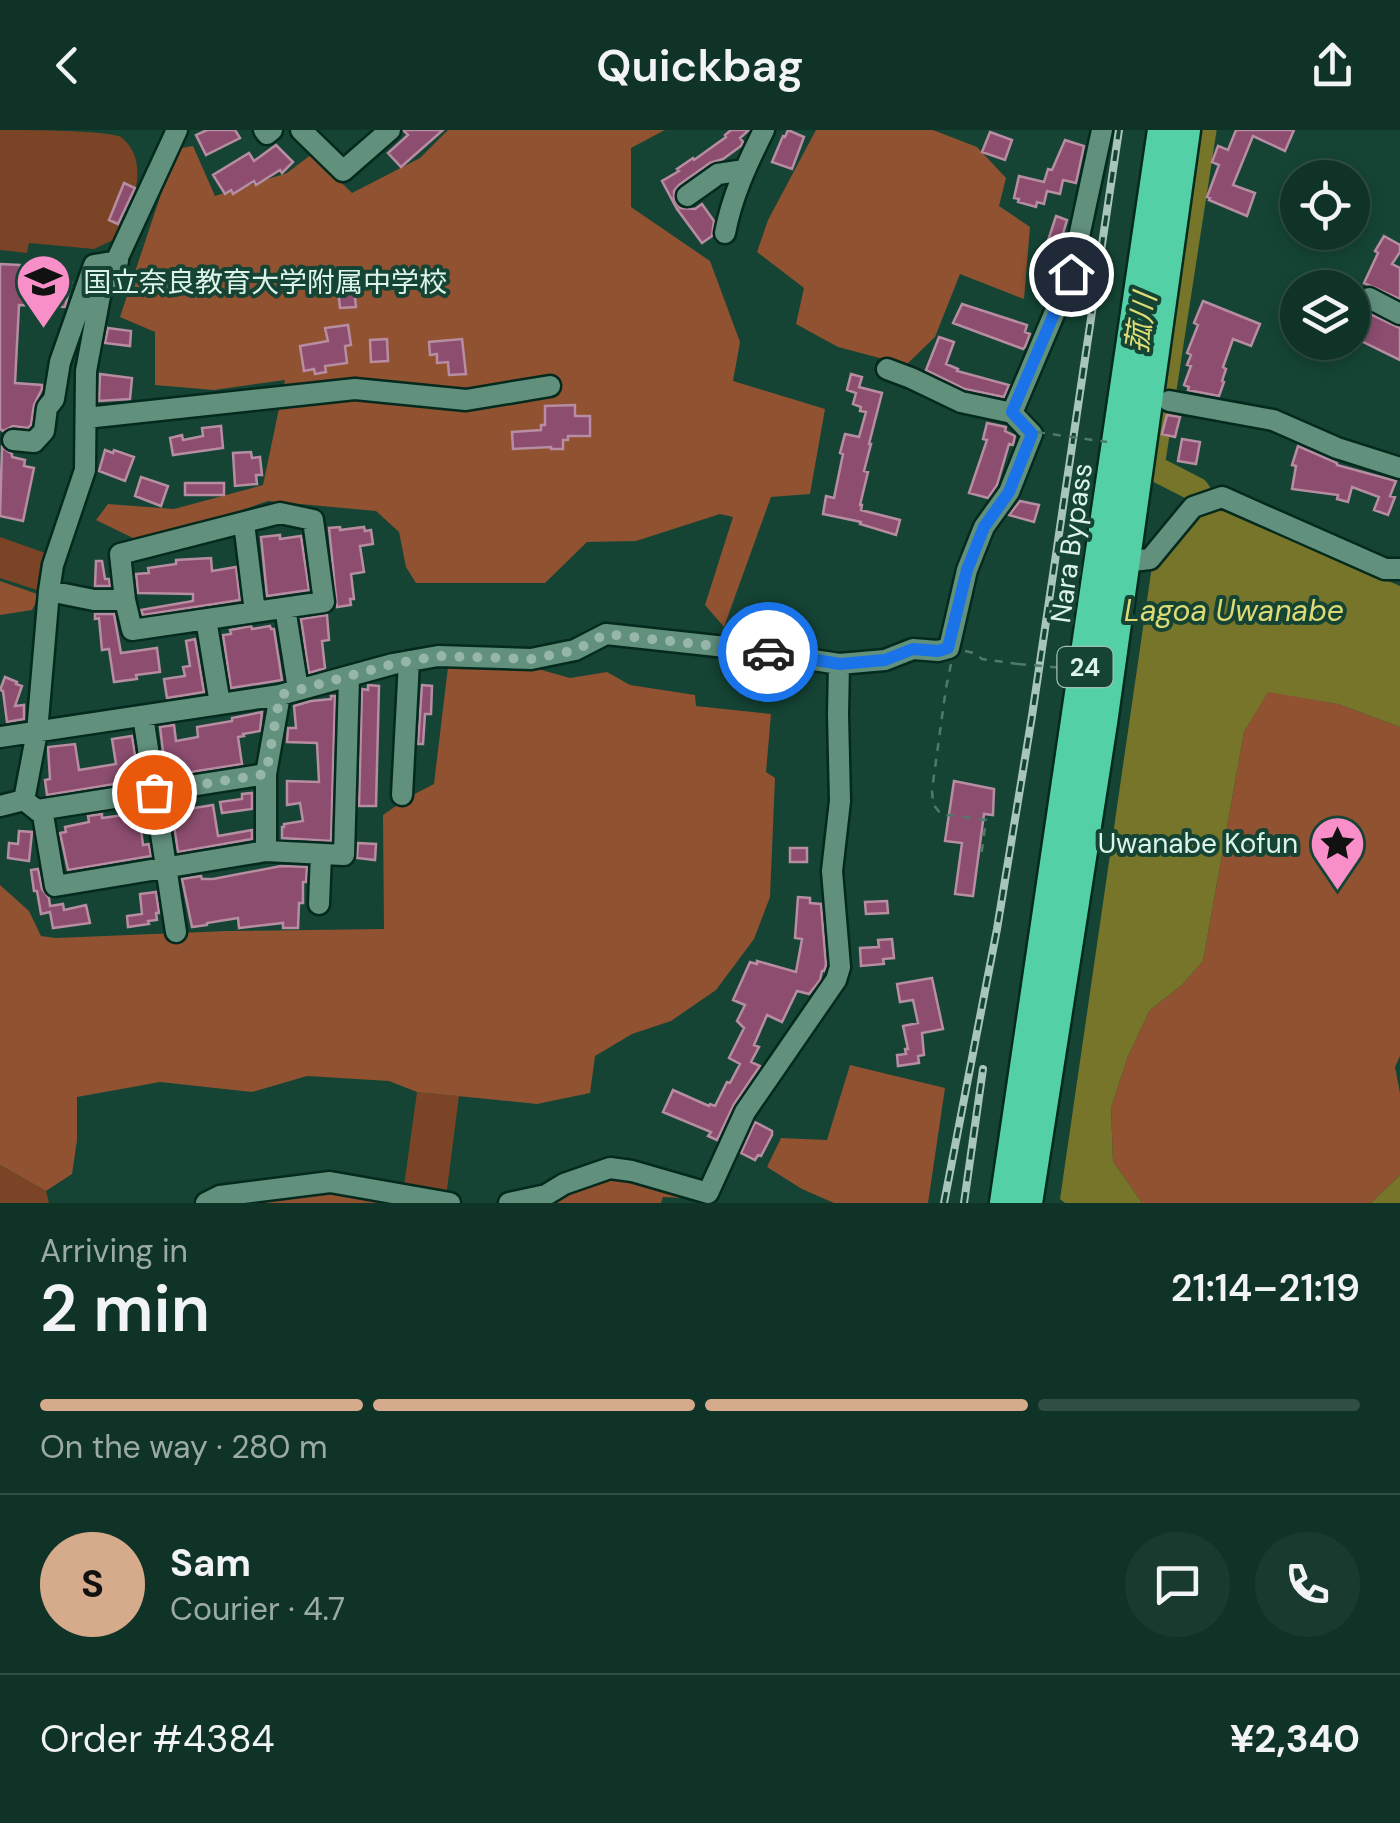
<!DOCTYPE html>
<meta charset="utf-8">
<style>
:root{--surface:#103327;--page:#193b2f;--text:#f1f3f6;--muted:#9caaa7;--line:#304e44;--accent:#d6ab8b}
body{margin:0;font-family:"DM Sans","Noto Sans JP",sans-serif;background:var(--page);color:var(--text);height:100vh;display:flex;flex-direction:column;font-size:38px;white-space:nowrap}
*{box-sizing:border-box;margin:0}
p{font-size:32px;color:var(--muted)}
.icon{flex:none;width:55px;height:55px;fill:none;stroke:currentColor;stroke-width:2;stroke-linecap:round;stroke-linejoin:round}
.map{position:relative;height:1073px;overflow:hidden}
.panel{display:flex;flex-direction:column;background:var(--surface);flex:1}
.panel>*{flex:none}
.tools{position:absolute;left:1280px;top:30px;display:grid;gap:20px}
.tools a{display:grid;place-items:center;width:90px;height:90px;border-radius:50%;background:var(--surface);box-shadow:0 5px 15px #0003,0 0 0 2px var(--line);font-size:50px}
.pin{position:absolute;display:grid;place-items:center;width:85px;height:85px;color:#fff;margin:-42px;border:5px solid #fff;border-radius:50%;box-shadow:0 2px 10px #0007}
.courier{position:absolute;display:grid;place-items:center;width:100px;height:100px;margin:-50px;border:8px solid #1a73e8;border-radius:50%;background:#fff;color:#222;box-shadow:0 2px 12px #0007}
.headline em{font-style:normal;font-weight:600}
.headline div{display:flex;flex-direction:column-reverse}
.headline{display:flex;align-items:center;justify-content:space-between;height:170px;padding:0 40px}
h1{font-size:65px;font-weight:600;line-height:75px}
.bar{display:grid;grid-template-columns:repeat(4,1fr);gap:15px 10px;align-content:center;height:120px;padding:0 40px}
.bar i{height:12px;border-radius:8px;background:var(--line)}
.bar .selected{background:var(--accent)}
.bar p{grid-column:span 4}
.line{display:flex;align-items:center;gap:25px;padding:0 40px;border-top:2px solid var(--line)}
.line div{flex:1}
.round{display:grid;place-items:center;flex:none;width:105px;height:105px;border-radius:52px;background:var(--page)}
header{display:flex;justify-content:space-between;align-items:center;height:130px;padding:0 40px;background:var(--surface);font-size:45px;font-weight:600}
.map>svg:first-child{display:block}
.green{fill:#7b4426}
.forest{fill:#905231}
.water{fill:#77752a}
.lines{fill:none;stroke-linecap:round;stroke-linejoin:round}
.river{stroke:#77752a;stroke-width:25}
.building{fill:#8c4d6f;stroke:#b78da2;stroke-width:2.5}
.minor-casing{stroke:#04291d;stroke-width:25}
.highway-casing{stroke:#04291d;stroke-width:35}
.path{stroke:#51796b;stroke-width:2.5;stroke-dasharray:8 8;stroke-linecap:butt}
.minor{stroke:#61907d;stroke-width:20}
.highway{stroke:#54d0a6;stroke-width:30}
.rail-casing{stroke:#a7c5b9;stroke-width:8}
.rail{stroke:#154434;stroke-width:4;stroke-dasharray:11;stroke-linecap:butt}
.path-bridge{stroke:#51796b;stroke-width:2.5;stroke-dasharray:8 8;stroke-linecap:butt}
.done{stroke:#96b6aa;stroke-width:10;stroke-dasharray:0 18}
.route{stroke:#1a73e8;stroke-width:12}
.labels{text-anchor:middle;stroke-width:8;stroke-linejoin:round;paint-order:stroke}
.shield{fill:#154434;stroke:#a0beb3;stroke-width:2.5}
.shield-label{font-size:25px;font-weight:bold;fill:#dbf3e9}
.poi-label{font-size:28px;fill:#dbf3e9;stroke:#154434;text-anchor:start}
.street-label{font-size:28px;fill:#dbf3e9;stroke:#154434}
.water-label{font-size:30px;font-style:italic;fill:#dedb75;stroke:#154434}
</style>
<header><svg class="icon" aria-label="back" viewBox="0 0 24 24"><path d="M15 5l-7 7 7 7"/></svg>Quickbag<svg class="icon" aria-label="share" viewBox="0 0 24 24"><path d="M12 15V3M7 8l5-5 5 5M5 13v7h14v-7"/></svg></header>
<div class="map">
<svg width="1400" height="1073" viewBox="0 0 1400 1073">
<rect width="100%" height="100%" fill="#154434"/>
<!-- green -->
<path class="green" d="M 0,0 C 24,0 104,0 121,7 C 138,21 139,39 136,58 L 124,53 L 110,90 L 121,95 L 113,110 L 94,119 L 29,113 L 27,123 L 0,120 Z
M 0,407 L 48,424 L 37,460 L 0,448 Z
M 417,962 L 459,966 L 446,1067 L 404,1056 Z
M 0,1035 L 46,1061 L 49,1073 L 0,1073 Z"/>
<!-- forest -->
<path class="forest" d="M 448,0 L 665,0 L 631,18 L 631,77 L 710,131 L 740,212 L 733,251 L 825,279 L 810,364 L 771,367 L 724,497 L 705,475 L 733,387 L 720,384 L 636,411 L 587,412 L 545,453 L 416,453 L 406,437 L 399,402 L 376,381 L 268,371 L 187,399 L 135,409 L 96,390 L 108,374 L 174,379 L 263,355 L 285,250 L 214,260 L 155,255 L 155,202 L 120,187 L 176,19 L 193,16 L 215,66 L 287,43 L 312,24 L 352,63 L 420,28 Z
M 816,0 L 933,0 L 977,17 L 1006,48 L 999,76 L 1030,97 L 1024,169 L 960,144 L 935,207 L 906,235 L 838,217 L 796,194 L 804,158 L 757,122 L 768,90 Z
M 0,451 L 40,465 L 32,480 L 0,485 Z
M 448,537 L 531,537 L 570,548 L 607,542 L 630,555 L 695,565 L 696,576 L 771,584 L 766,642 L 775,648 L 770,767 L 754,809 L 716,860 L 671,891 L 632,904 L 595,926 L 590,963 L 537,974 L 417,962 L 389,951 L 307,946 L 252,962 L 160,952 L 77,967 L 77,1010 L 72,1044 L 46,1061 L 0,1035 L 0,755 L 29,781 L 41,806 L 56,808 L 227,801 L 384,799 L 383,685 L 409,667 L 434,654 Z
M 1268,561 L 1338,574 L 1400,597 L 1400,926 L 1395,937 L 1400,963 L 1400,1045 L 1371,1073 L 1142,1073 L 1113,1031 L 1111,978 L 1128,926 L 1150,880 L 1182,855 L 1203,831 L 1244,602 Z
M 850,935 L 945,958 L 928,1073 L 834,1073 L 802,1059 L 767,1037 L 781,1008 L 827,1010 Z
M 614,1043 L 701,1069 L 663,1067 L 661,1073 L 541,1073 Z
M 335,1055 L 445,1073 L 219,1073 Z"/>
<!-- water -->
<path class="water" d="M 1219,379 L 1400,456 L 1400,597 L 1338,574 L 1268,562 L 1244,602 L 1203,831 L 1182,855 L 1150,880 L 1128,926 L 1111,978 L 1113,1031 L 1142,1073 L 1065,1073 L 1060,1069 L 1152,436 L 1201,381 Z
M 1400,1045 L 1400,1073 L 1371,1073 Z"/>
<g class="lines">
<!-- river -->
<path class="river" d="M 1202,368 L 1197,360 L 1152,337 L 1204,0"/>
</g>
<!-- building -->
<path class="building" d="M 207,0 L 235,0 L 240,8 L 206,25 L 196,5 Z
M 403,0 L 443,0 L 401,37 L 388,23 L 408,5 Z
M 731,0 L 749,0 L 740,8 L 743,12 L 741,16 L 723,29 L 710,33 L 679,55 L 674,61 L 674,68 L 680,78 L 695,79 L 702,74 L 714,91 L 712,106 L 702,113 L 677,79 L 662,51 L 679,41 L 677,39 L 693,28 L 694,30 L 726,7 L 725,5 Z
M 788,0 L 804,7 L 792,39 L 772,32 L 783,6 L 785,7 Z
M 1236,0 L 1294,0 L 1285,21 L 1253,6 L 1233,55 L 1255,63 L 1247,86 L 1209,70 L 1210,68 L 1207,67 L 1219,35 L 1212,32 L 1218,16 L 1228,20 Z
M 990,2 L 1012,10 L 1005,30 L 982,22 Z
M 1065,10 L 1084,16 L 1076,53 L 1063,50 L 1060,64 L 1047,61 L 1044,74 L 1037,72 L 1036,77 L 1018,72 L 1019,69 L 1014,68 L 1019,46 L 1044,52 L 1048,39 L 1052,40 Z
M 276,15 L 293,32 L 282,43 L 280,40 L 256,55 L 254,51 L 233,64 L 231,60 L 225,64 L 213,45 L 249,23 L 254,31 Z
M 124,53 L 135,58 L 118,94 L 109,90 Z
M 1056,86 L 1067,90 L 1062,107 L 1065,108 L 1060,129 L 1044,123 Z
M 1295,102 L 1336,102 L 1330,117 Z
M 1384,106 L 1400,115 L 1400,122 L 1392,134 L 1400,138 L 1400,169 L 1364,153 L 1378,123 L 1375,121 Z
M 0,134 L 20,135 L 20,151 L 71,153 L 65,177 L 19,175 L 15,253 L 42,255 L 42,259 L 34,275 L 31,295 L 28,298 L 13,296 L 3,301 L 0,299 Z
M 353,149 L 356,177 L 340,178 L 337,150 Z
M 1203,171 L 1260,194 L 1251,216 L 1233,209 L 1223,237 L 1226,239 L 1222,251 L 1224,252 L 1219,266 L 1188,260 L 1189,257 L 1184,255 L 1191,236 L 1187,235 L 1191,225 L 1187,223 L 1198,195 L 1194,193 Z
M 962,174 L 1027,195 L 1025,202 L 1030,204 L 1025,217 L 1023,219 L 953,193 Z
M 1362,180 L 1400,198 L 1400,230 L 1357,209 L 1359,205 L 1355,203 L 1359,196 L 1355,194 Z
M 348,195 L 351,215 L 345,216 L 347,233 L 325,236 L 326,242 L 315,244 L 314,239 L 304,241 L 300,216 L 328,211 L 325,198 Z
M 108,198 L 131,201 L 130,216 L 105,213 Z
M 939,207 L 954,212 L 946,234 L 958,239 L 957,241 L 1009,255 L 1004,267 L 965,259 L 926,240 Z
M 387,209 L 388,231 L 371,232 L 370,210 Z
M 462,209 L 466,244 L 449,245 L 448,232 L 437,233 L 437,224 L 430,225 L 429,212 Z
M 100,244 L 132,248 L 130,269 L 99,271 Z
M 851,244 L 862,247 L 859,257 L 882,263 L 869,314 L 871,314 L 864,341 L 868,342 L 860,375 L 862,375 L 861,380 L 900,390 L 896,405 L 860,394 L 861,392 L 823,384 L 826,366 L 834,368 L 843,324 L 840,323 L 845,304 L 859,307 L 866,282 L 860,281 L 861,277 L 853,274 L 856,263 L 847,260 Z
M 575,275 L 575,286 L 590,286 L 590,306 L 568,306 L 568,310 L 563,310 L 563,319 L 551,319 L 551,317 L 513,319 L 512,302 L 541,300 L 541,295 L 545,295 L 545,276 Z
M 1167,285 L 1180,287 L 1175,307 L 1162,304 Z
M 987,293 L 1006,297 L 1005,301 L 1015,306 L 1013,315 L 1009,314 L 997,355 L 988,368 L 969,363 L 987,310 L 983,309 Z
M 221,296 L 223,318 L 173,325 L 170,308 L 182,305 L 183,310 L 203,306 L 202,298 Z
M 1182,309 L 1200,312 L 1196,334 L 1178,331 Z
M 1298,316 L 1337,333 L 1337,335 L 1396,351 L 1390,366 L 1395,367 L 1388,385 L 1374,380 L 1379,367 L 1352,357 L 1348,372 L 1337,369 L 1338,365 L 1292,359 L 1296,336 L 1292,335 Z
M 2,317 L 12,324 L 12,327 L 25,330 L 24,336 L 34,338 L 23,391 L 0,386 Z
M 105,320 L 113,323 L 114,320 L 134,327 L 125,351 L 99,341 Z
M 251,322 L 252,328 L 260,327 L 262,345 L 256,345 L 257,354 L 235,356 L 233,323 Z
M 141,347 L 168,356 L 161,376 L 135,366 Z
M 185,353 L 224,353 L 224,365 L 185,365 Z
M 1020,371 L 1039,375 L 1034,392 L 1009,385 Z
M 340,397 L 340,400 L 364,397 L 365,401 L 371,400 L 373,414 L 360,416 L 364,442 L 351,444 L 354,469 L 350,469 L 351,475 L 337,477 L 329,398 Z
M 280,405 L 280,409 L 301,406 L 309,460 L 267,466 L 261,407 Z
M 211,428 L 212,441 L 236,437 L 240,470 L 143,485 L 141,480 L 193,471 L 193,464 L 138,463 L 136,444 L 149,443 L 148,438 L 176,434 L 176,430 Z
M 96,431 L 102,431 L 105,449 L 109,449 L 110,456 L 95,456 Z
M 95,484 L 114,484 L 121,523 L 157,518 L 160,542 L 136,545 L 137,549 L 114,552 L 109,519 L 102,520 L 99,488 L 95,489 Z
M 327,485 L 329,510 L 322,511 L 325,538 L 309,543 L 301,489 Z
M 251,496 L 252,499 L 270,496 L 271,499 L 274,499 L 282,550 L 231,558 L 223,505 L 231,504 L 230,500 Z
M 195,509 L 204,562 L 167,568 L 164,549 L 185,546 L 183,537 L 190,536 L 186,511 Z
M 5,547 L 17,552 L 16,554 L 22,556 L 15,576 L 24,575 L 24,589 L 7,592 L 3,561 L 0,560 Z
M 368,555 L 379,556 L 376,676 L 359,676 L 362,559 L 368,560 Z
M 422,555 L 432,556 L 431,584 L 425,584 L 423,614 L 418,614 Z
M 331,566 L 335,566 L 331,711 L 282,708 L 282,697 L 284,697 L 284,694 L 303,691 L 300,673 L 287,675 L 287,651 L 319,652 L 317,613 L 287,612 L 288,598 L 296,598 L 294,576 L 311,571 L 331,569 Z
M 262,582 L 260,601 L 243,604 L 244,606 L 238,607 L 242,634 L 166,646 L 160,597 L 174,595 L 176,611 L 198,607 L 197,597 L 232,591 L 232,588 Z
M 132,606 L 139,650 L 47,665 L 45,650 L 50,649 L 48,617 L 75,614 L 79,640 L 116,634 L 112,609 Z
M 954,651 L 994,659 L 993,685 L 984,684 L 973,766 L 955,764 L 962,713 L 945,711 Z
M 252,663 L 252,679 L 222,683 L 220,672 L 242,669 L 242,664 Z
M 182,675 L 182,680 L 213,675 L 218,706 L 252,700 L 252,709 L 178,722 L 171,676 Z
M 139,683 L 143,715 L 149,714 L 151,726 L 68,740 L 60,703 L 66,702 L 65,697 L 89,692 L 88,686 L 102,684 L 102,688 Z
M 19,701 L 32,702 L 29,731 L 8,728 L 9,713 L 18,714 Z
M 358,713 L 376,714 L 375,730 L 357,728 Z
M 790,718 L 807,718 L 807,732 L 790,732 Z
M 281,736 L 307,737 L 306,752 L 303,752 L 303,773 L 299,773 L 298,798 L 283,798 L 283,793 L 239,798 L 238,788 L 207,793 L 207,795 L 192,797 L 182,749 L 201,746 L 202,749 L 213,749 Z
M 38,739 L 42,759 L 49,768 L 50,776 L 63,774 L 64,780 L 86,775 L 90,793 L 53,798 L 50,782 L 41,784 L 37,761 L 34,761 L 31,740 Z
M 156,762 L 159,783 L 156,783 L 157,790 L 148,791 L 149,794 L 128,797 L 127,786 L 142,784 L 140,764 Z
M 798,767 L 810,768 L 810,773 L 821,774 L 826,835 L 824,841 L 822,841 L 820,850 L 809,864 L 797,861 L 782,892 L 767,885 L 754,915 L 759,917 L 751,932 L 760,936 L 734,974 L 717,1010 L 708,1006 L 711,1002 L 663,982 L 673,960 L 709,976 L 710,974 L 715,976 L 727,952 L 730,953 L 740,934 L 729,928 L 744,898 L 737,891 L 745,875 L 733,870 L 750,832 L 757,834 L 757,831 L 796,842 L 802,809 L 795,808 Z
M 887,771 L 888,783 L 866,784 L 865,772 Z
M 892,809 L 894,828 L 883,829 L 884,834 L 861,836 L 860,818 L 879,817 L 878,810 Z
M 932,848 L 943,899 L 922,903 L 924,925 L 918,926 L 919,933 L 898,936 L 897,925 L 906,924 L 905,919 L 908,919 L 903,896 L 918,893 L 913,870 L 900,872 L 897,854 Z
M 755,992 L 772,1001 L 772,1005 L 761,1026 L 758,1025 L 755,1030 L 741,1023 Z"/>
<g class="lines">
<defs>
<path id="minor" d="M 177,0 L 100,166 L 86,241 L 85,340 L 53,435 L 49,461 L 37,602 L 24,670 L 43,685 L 55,756 L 266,721 L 344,725 L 349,548
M 264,0 L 267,4 L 272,0
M 301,0 L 343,41 L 390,0
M 687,66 L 718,44 L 744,40
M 725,103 C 732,66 747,34 764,0
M 1369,168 L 1400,184
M 887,239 L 911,248 L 961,272 L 1012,283
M 1169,271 L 1273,290 L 1337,318 L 1400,338
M 86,288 L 355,259 L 466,270 L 550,256
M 13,310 L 34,312 L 44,301 L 47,278 L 54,269 L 60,232 L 94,135 L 118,131
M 280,383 L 313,390 L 324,472 L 132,500 L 125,470 L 120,424 Z
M 244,393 L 255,482
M 1123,432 L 1150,429 L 1193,377 L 1222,367 L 1385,439 L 1400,439
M 49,461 L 94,470 L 125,470
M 285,478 L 298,559
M 206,489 L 220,574
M 839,534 L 885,530 L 913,519 L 938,521 L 949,518 L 967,440 L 984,397 L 1009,362 L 1032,304 L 1012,283 L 1071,144 L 1102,0
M 143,586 L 176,802
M 0,607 L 280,565 L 393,534 L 438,526 L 531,529 L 575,520 L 606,504 L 744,519 L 839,534 L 838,584 L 840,671 L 832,741 L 840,837 L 836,850 L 745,982 L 708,1063 L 632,1041 L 610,1038 L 564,1054 L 546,1065 L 509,1073
M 402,665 L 409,531
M 0,676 L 24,670
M 38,680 L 266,644
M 266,721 L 266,644 L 280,565
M 319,774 L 321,724
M 206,1073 L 220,1066 L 330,1052 L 450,1073"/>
<path id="highway" d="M 1005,1073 L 1163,0
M 1027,1073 L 1102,593 L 1185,0"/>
</defs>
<!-- minor casing -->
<use href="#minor" class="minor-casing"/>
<!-- highway casing -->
<use href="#highway" class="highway-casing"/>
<!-- path -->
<path class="path" d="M 965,521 L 974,523 L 982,529 L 1018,534
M 951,534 L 946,558 L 932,660 L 933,674 L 941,684 L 986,690 L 981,727"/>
<!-- minor -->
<use href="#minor" class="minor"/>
<!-- highway -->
<use href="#highway" class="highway"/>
<defs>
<path id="rail" d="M 944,1073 L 997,799 L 1032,586 L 1119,0
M 964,1073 L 983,939"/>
</defs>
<!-- rail casing -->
<use href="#rail" class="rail-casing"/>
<!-- rail -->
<use href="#rail" class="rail"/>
<!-- path-bridge -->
<path class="path-bridge" d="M 1037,302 L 1107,312
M 1018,534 L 1065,538"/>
</g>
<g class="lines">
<!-- done -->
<path class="done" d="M 154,662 L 266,644 L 280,565 L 393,534 L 438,526 L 532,529 L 576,520 L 606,504 L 768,522"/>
<!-- route -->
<path class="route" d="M 768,522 L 840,534 L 885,530 L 913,519 L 938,521 L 948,518 L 967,440 L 984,397 L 1009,362 L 1032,304 L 1012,282 L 1071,144"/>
</g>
<!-- icons -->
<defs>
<symbol id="school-pin" viewBox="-11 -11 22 30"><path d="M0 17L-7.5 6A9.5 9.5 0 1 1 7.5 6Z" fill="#f98fc9" stroke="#154434"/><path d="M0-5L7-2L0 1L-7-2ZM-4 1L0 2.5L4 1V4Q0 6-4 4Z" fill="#111"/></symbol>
<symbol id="sight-pin" viewBox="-11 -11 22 30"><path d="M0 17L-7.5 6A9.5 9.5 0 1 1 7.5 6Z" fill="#f98fc9" stroke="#154434"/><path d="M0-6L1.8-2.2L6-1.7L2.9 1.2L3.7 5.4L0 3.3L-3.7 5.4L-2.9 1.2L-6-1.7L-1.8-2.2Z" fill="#111"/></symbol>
</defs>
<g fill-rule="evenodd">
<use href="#school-pin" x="12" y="120" width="63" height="86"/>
<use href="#sight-pin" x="1306" y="682" width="63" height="86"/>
</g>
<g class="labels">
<!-- shield labels -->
<rect class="shield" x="1057.5" y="517" width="55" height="40" rx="8"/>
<g class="shield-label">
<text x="1085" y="546">24</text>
</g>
<!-- poi labels -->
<g class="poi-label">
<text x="83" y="162">国立奈良教育大学附属中学校</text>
<text x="1298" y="723" text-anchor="end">Uwanabe Kofun</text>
</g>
<!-- street labels -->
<g class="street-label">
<text transform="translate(1071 413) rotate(-82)" y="10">Nara Bypass</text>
</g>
<!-- water labels -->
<g class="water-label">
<text transform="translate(1141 193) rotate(-81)" y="10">菰川</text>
<text x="1234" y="491">Lagoa Uwanabe</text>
</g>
</g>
</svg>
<div class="tools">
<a><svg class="icon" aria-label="locate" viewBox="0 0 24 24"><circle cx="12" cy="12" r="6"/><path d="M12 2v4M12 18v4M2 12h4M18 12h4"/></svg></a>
<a><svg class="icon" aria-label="layers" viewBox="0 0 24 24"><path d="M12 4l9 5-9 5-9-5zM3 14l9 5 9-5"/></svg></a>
</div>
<div class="pin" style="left:154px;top:662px;background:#ea580c"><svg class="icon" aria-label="bag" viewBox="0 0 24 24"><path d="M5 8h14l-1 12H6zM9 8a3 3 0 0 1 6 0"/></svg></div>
<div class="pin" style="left:1071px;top:144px;background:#1f2937"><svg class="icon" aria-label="home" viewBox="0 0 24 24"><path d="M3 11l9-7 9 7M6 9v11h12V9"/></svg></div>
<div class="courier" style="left:768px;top:522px"><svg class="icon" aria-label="car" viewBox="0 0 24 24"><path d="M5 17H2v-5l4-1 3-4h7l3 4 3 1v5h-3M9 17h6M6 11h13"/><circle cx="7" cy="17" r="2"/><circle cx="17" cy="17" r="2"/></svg></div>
</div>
<section class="panel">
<div class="headline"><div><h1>2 min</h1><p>Arriving in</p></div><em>21:14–21:19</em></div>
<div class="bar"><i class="selected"></i><i class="selected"></i><i class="selected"></i><i></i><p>On the way · 280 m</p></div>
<div class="line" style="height:180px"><b class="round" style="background:var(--accent);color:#111">S</b><div><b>Sam</b><p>Courier · 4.7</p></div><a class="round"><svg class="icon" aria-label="chat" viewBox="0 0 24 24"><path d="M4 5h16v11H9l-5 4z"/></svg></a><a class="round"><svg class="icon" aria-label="phone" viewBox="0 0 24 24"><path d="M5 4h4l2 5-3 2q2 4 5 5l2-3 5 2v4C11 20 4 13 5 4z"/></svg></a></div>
<div class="line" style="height:130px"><div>Order #4384</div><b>¥2,340</b></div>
</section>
